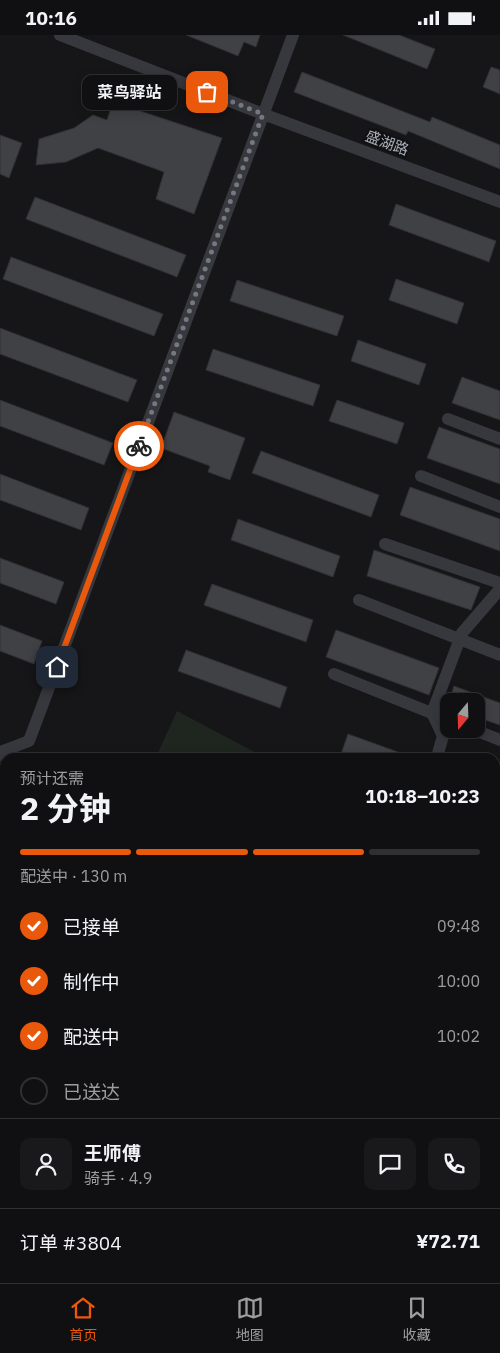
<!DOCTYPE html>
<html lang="zh">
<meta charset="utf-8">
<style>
:root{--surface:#101012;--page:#19191b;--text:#f1f3f6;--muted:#9c9d9f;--line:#303032;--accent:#ea580c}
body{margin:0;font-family:"IBM Plex Sans","Noto Sans SC",sans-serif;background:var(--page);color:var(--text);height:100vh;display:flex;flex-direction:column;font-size:19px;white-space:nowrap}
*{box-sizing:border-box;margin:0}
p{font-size:16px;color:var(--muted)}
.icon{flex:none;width:28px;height:28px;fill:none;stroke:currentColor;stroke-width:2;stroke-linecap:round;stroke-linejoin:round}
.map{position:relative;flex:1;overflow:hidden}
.panel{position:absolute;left:0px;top:718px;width:500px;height:531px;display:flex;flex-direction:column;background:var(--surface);border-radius:15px 15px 0 0;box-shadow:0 2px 12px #0003,0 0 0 1px var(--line)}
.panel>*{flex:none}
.needle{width:32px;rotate:199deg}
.fabs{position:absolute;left:440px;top:658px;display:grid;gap:10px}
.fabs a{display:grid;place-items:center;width:45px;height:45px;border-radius:10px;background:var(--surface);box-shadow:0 2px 12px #0003,0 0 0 1px var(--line);font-size:25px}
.pin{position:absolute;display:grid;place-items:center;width:42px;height:42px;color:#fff;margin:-21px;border-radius:10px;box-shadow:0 2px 8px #0006}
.courier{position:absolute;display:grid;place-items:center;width:50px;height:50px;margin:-25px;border:4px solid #ea580c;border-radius:50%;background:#fff;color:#222;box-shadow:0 1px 6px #0007}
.bubble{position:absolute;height:35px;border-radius:10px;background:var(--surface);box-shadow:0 2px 12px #0003,0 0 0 1px var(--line);font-size:16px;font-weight:700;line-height:35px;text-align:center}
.overview em{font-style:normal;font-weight:700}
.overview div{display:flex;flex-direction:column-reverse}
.overview{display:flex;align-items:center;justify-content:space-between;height:85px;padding:0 20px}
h1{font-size:32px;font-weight:700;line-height:38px}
.bar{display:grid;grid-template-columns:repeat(4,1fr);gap:8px 5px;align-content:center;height:60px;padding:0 20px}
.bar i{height:6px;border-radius:4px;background:var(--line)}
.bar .on{background:var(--accent)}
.bar p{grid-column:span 4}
.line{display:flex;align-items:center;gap:12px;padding:0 20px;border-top:1px solid var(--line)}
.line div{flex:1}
.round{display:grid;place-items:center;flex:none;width:52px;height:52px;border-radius:10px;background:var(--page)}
ol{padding:0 20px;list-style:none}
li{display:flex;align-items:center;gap:15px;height:55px}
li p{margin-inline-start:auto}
li .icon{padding:5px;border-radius:50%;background:var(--accent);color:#fff;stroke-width:4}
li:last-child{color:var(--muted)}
li i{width:28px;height:28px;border:2px solid var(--line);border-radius:50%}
.status{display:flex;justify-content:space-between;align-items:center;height:35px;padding:0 25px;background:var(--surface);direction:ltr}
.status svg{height:14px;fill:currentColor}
.dock{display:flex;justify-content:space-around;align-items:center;height:70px;border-top:1px solid var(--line);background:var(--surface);font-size:14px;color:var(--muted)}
.dock a{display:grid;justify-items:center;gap:2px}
.dock .on{color:var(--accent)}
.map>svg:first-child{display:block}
.green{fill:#1e261f}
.building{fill:#404145;stroke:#303034}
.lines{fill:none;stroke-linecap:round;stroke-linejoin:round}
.minor{stroke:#37383d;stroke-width:12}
.major{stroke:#53555c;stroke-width:15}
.highway{stroke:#63666e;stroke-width:18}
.done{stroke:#757880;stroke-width:5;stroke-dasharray:0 9}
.route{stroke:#ea580c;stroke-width:6}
.labels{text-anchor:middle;stroke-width:4.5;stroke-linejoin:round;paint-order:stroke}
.street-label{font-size:15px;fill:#a8adb8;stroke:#111113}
</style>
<div class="status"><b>10:16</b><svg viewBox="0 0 49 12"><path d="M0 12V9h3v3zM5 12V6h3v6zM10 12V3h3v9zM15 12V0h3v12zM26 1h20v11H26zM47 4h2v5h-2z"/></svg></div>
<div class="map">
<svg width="500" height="1248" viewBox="0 0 500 1248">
<rect width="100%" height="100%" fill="#161618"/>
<!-- green -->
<path class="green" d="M 177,676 L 264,722 L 156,722 Z
M 5,1052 L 5,1079 L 0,1077 L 0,1063 Z"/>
<!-- building -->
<path class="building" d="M 186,0 L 260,0 L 256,12 L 244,7 L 238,21 Z
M 343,0 L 399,0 L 435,14 L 427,34 Z
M 491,32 L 500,35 L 500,59 L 483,52 Z
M 302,37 L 430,87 L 432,82 L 500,110 L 500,134 L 408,96 L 406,100 L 294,57 Z
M 113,67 L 222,103 L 194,179 L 156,164 L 164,137 L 98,113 L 66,127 L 36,130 L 39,104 L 74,93 L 93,80 L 107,85 Z
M 0,100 L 22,108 L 9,143 L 0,139 Z
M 35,162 L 186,220 L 177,242 L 26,184 Z
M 396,169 L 496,206 L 489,227 L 389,190 Z
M 11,222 L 163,279 L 154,301 L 3,244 Z
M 396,244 L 464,268 L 457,289 L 389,265 Z
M 237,245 L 344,281 L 337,301 L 230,266 Z
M 0,293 L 137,345 L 128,367 L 0,319 Z
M 358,305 L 426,329 L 419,350 L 351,326 Z
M 213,314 L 320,350 L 313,371 L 206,335 Z
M 462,342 L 500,356 L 500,385 L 452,368 Z
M 0,365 L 113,408 L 104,430 L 0,391 Z
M 337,365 L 404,388 L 397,409 L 329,386 Z
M 174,377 L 245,403 L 230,445 L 208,437 L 210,431 L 161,413 Z
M 439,392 L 500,414 L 500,449 L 427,423 Z
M 261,416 L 379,460 L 371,482 L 252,438 Z
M 0,439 L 89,473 L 81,495 L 0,465 Z
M 410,452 L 500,484 L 500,516 L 400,480 Z
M 238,484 L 340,521 L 333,542 L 231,505 Z
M 374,515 L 480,552 L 471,575 L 367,541 Z
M 0,523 L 64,547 L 56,569 L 0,548 Z
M 212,549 L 313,585 L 306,607 L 204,570 Z
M 0,590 L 42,606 L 34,629 L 0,616 Z
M 336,595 L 439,633 L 429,660 L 326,622 Z
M 186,615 L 287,652 L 280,673 L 178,636 Z
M 454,651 L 500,668 L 500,690 L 476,682 L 476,666 L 449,666 Z
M 348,699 L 409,721 L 409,722 L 340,722 Z"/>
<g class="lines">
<!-- minor -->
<path class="minor" d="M 60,0 L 263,79 L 500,167
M 448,384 L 500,404
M 421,441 L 500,472
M 385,509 L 500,548
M 359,565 L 500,620
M 334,639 L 449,685
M 472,694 L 500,705
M 0,720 L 3,716 L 29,706 L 293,0
M 437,722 L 443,701 L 432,678 L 462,598 L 500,554
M 495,797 L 500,799"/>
<!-- major -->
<path class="major" d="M 0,1147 L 5,1149
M 0,1205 L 5,1207
M 89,1244 L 99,1248
M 216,1244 L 225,1248"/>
<!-- highway -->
<path class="highway" d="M 0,1165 L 5,1168
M 0,1187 L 5,1189
M 130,1244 L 140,1248
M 178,1244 L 188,1248"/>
</g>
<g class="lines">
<!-- done -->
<path class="done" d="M 139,411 L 263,79 L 207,57"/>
<!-- route -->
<path class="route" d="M 57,632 L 139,411"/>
</g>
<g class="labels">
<!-- street labels -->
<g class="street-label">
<text transform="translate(387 108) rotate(20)" y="5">盛湖路</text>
</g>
</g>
</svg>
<div class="fabs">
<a><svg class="needle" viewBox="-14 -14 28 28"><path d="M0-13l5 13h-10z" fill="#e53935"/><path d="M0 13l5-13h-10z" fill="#9c9d9f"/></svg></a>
</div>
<div class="pin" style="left:207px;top:57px;background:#ea580c"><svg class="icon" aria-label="bag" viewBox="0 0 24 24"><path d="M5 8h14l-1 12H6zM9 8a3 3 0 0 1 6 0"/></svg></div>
<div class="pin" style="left:57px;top:632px;background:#1f2937"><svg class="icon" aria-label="home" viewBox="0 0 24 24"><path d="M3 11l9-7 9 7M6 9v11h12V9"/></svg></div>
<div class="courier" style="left:139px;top:411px"><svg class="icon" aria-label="bike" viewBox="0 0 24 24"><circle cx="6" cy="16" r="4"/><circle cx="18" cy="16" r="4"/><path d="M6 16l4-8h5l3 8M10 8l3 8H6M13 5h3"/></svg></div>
<div class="bubble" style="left:82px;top:40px;width:95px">菜鸟驿站</div>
<section class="panel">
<div class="overview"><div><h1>2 分钟</h1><p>预计还需</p></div><em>10:18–10:23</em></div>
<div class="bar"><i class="on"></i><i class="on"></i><i class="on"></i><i></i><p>配送中 · 130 m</p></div>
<ol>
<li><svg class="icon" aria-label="check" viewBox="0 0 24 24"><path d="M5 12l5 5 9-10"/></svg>已接单<p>09:48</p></li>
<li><svg class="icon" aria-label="check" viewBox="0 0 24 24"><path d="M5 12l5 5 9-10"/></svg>制作中<p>10:00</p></li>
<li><svg class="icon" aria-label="check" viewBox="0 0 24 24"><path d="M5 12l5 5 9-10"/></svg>配送中<p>10:02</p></li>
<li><i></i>已送达</li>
</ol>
<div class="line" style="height:90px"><a class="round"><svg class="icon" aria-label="person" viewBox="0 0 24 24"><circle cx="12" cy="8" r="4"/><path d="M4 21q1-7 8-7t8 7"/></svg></a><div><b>王师傅</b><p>骑手 · 4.9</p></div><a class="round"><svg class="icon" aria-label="chat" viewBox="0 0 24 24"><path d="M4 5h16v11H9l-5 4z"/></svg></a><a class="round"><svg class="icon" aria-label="phone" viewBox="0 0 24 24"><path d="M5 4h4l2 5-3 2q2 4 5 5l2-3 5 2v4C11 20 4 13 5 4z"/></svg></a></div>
<div class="line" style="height:65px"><div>订单 #3804</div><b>¥72.71</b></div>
</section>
</div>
<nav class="dock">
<a class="on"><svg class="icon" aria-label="home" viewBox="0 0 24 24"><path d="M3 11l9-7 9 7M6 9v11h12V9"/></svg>首页</a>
<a><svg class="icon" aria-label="map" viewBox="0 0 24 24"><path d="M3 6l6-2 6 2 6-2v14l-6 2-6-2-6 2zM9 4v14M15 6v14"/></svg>地图</a>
<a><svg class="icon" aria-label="saved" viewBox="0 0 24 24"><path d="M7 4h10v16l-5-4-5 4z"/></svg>收藏</a>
</nav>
